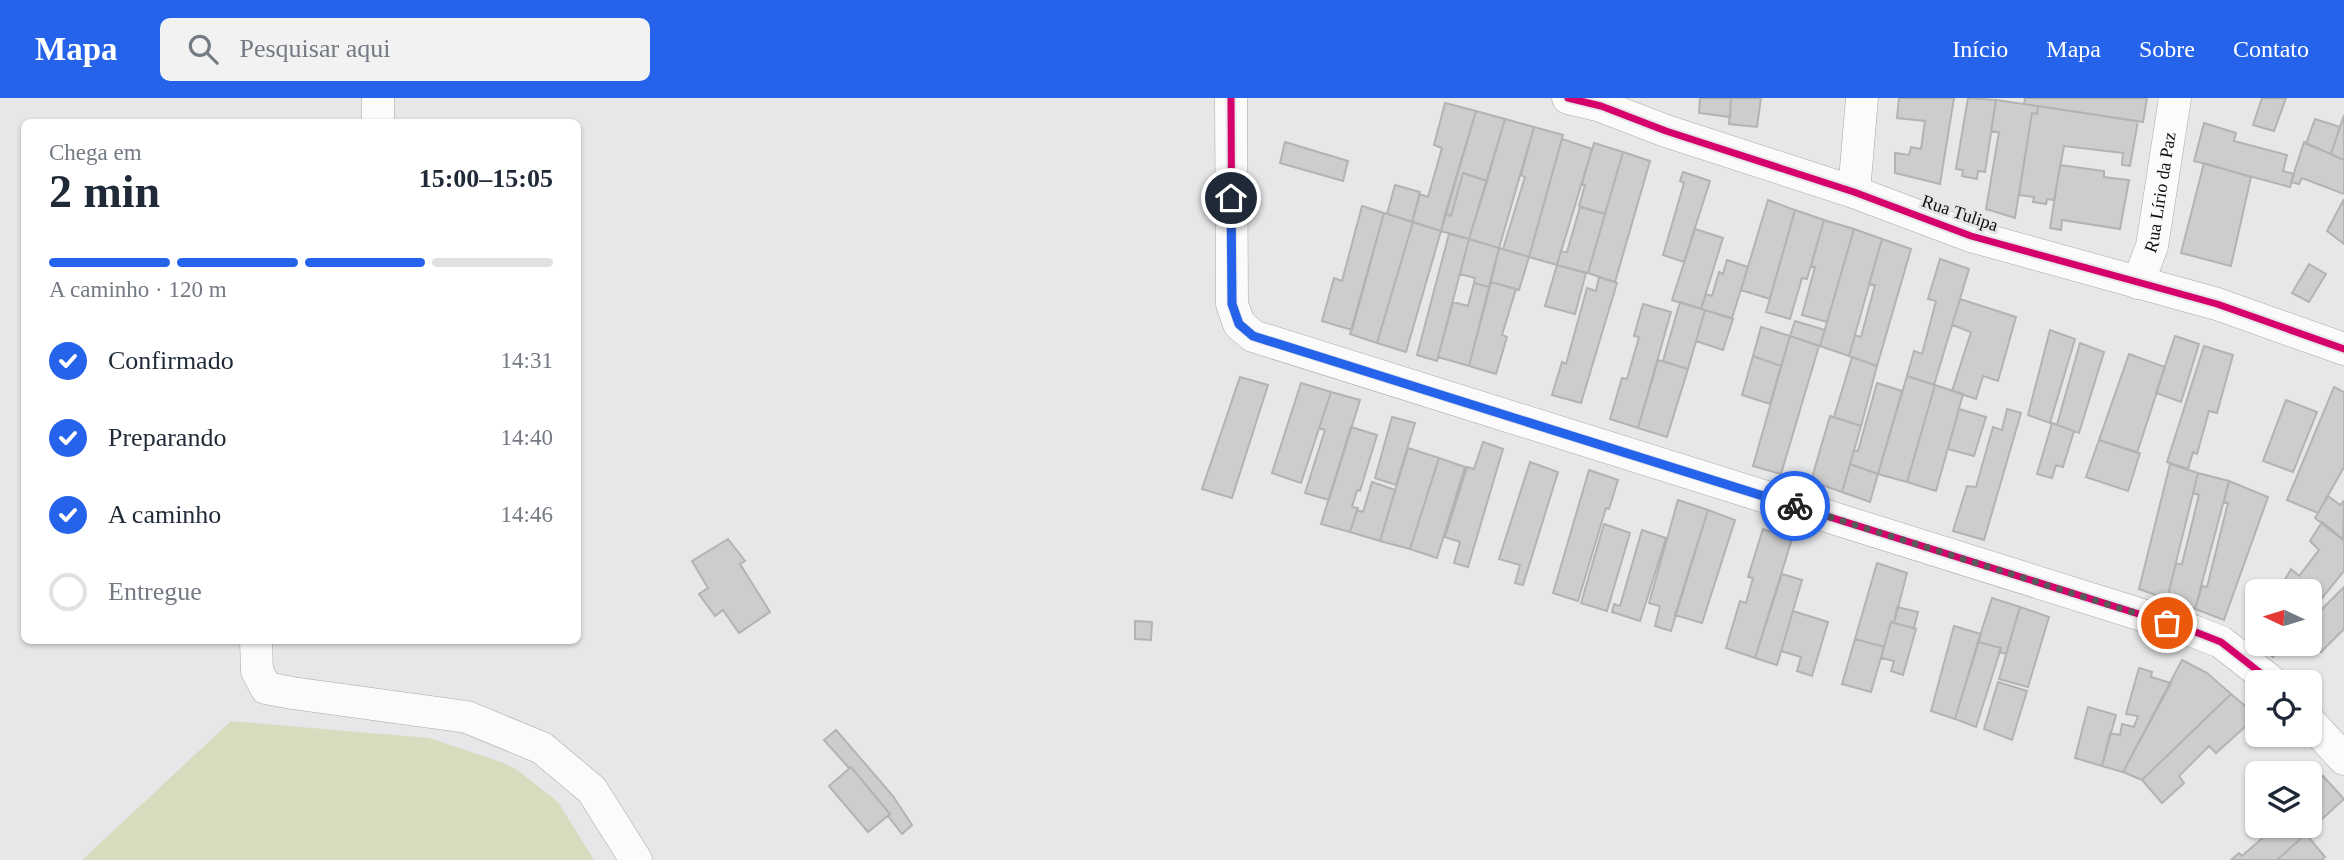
<!DOCTYPE html>
<html lang="pt">
<meta charset="utf-8">
<style>
:root{--surface:#fff;--page:#f2f2f3;--text:#1f2937;--muted:#747a83;--line:#e0e1e3;--accent:#2563eb}
body{margin:0;font-family:"Times New Roman",serif;background:var(--page);color:var(--text);height:100vh;display:flex;flex-direction:column;font-size:26px;white-space:nowrap}
*{box-sizing:border-box;margin:0}
p{font-size:23px;color:var(--muted)}
.icon{flex:none;width:38px;height:38px;fill:none;stroke:currentColor;stroke-width:2;stroke-linecap:round;stroke-linejoin:round}
.map{position:relative;flex:1;overflow:hidden}
.details{position:absolute;left:21px;top:21px;width:560px;height:525px;display:flex;flex-direction:column;background:var(--surface);border-radius:10px;box-shadow:0 2px 5px #0004}
.details>*{flex:none}
.needle{width:46px;rotate:274deg}
.tools{position:absolute;left:2245px;top:481px;display:grid;gap:14px}
.tools a{display:grid;place-items:center;width:77px;height:77px;border-radius:10px;background:var(--surface);box-shadow:0 2px 5px #0004;font-size:35px}
.pin{position:absolute;display:grid;place-items:center;width:60px;height:60px;color:#fff;margin:-30px;border:4px solid #fff;border-radius:50%;box-shadow:0 2px 7px #0007}
.courier{position:absolute;display:grid;place-items:center;width:70px;height:70px;margin:-35px;border:5px solid #2563eb;border-radius:50%;background:#fff;color:#222;box-shadow:0 2px 9px #0007}
.headline em{font-style:normal;font-weight:800}
.headline div{display:flex;flex-direction:column-reverse}
.headline{display:flex;align-items:center;justify-content:space-between;height:119px;padding:0 28px}
h1{font-size:46px;font-weight:800;line-height:52px}
.bar{display:grid;grid-template-columns:repeat(4,1fr);gap:10px 7px;align-content:center;height:84px;padding:0 28px}
.bar i{height:9px;border-radius:5px;background:var(--line)}
.bar .current{background:var(--accent)}
.bar p{grid-column:span 4}
ol{padding:0 28px;list-style:none}
li{display:flex;align-items:center;gap:21px;height:77px}
li p{margin-inline-start:auto}
li .icon{padding:7px;border-radius:50%;background:var(--accent);color:#fff;stroke-width:4}
li:last-child{color:var(--muted)}
li i{width:38px;height:38px;border:4px solid var(--line);border-radius:50%}
header{display:flex;align-items:center;gap:42px;box-sizing:border-box;height:98px;padding:0 35px;background:var(--accent);color:#fff}
header strong{font-size:33px}
nav{display:flex;gap:38px;margin-inline-start:auto;font-size:24px}
.search{width:490px;height:63px;background:var(--page);display:flex;align-items:center;gap:18px;box-sizing:border-box;padding:0 24px;border-radius:10px;color:var(--muted);font-size:26px}
.map>svg:first-child{display:block}
.green{fill:#d8dcbf}
.building{fill:#cdcdcd;stroke:#b3b3b3;stroke-width:2}
.lines{fill:none;stroke-linecap:round;stroke-linejoin:round}
.street-casing{stroke:#a7a8a8;stroke-width:33}
.street{stroke:#fbfbfc;stroke-width:32}
.cycleway-casing{stroke:#e5e7e9;stroke-width:11}
.cycleway{stroke:#d6006c;stroke-width:7}
.done{stroke:#59595a;stroke-width:7;stroke-dasharray:0 12.6}
.route{stroke:#2563eb;stroke-width:9}
.labels{text-anchor:middle;stroke-width:6;stroke-linejoin:round;paint-order:stroke}
.street-label{font-size:18px;fill:#0d0d0e;stroke:#e5e7e9}
</style>
<header>
<strong>Mapa</strong>
<div class="search"><svg class="icon" aria-label="search" viewBox="0 0 24 24"><circle cx="10" cy="10" r="6"/><path d="M15 15l6 6"/></svg>Pesquisar aqui</div>
<nav><a>Início</a><a>Mapa</a><a>Sobre</a><a>Contato</a></nav>
</header>
<div class="map">
<svg width="2344" height="762" viewBox="0 0 2344 762">
<rect width="100%" height="100%" fill="#e6e7e8"/>
<!-- green -->
<path class="green" d="M 231,623 L 429,640 L 501,664 L 516,671 L 558,704 L 594,762 L 82,762 Z"/>
<!-- building -->
<path class="building" d="M 1700,0 L 1731,0 L 1730,19 L 1699,15 Z
M 1731,0 L 1761,0 L 1757,29 L 1729,26 Z
M 1899,0 L 1954,0 L 1940,86 L 1895,75 L 1895,55 L 1909,57 L 1911,49 L 1921,51 L 1925,23 L 1897,20 Z
M 1968,0 L 1996,2 L 1985,74 L 1978,73 L 1977,81 L 1962,78 L 1963,72 L 1956,71 Z
M 2025,0 L 2147,0 L 2143,24 L 2024,6 Z
M 2262,0 L 2286,0 L 2274,33 L 2253,27 Z
M 1996,2 L 2038,8 L 2037,16 L 2032,15 L 2015,120 L 1986,111 L 1999,34 L 1991,33 Z
M 1445,5 L 1476,13 L 1441,133 L 1412,124 L 1420,96 L 1428,99 L 1442,50 L 1434,47 Z
M 2038,8 L 2138,23 L 2130,68 L 2122,67 L 2123,55 L 2064,48 L 2054,102 L 2047,101 L 2046,106 L 2033,104 L 2034,99 L 2019,97 L 2032,15 L 2037,16 Z
M 1476,13 L 1505,21 L 1487,83 L 1463,75 L 1451,118 L 1445,116 Z
M 2344,17 L 2344,62 L 2331,56 Z
M 1505,21 L 1534,29 L 1499,150 L 1469,141 Z
M 2315,21 L 2340,29 L 2331,56 L 2306,46 Z
M 2204,25 L 2236,35 L 2234,43 L 2287,57 L 2283,73 L 2294,76 L 2290,89 L 2194,63 Z
M 1534,29 L 1563,37 L 1529,159 L 1503,151 L 1525,79 L 1521,77 Z
M 1562,41 L 1592,51 L 1557,167 L 1529,159 Z
M 1285,44 L 1348,63 L 1343,83 L 1280,65 Z
M 2304,44 L 2344,62 L 2344,96 L 2302,80 L 2299,86 L 2291,84 Z
M 1594,45 L 1623,54 L 1605,116 L 1579,108 L 1585,87 L 1582,86 Z
M 1623,54 L 1650,63 L 1615,184 L 1588,175 Z
M 2204,65 L 2251,79 L 2231,168 L 2181,155 Z
M 2060,67 L 2104,73 L 2104,79 L 2129,82 L 2120,131 L 2062,122 L 2061,132 L 2050,130 Z
M 1683,74 L 1710,83 L 1684,164 L 1663,157 L 1684,85 L 1680,83 Z
M 1463,75 L 1487,83 L 1469,141 L 1441,133 L 1445,116 L 1451,118 Z
M 1395,87 L 1420,94 L 1412,124 L 1387,116 Z
M 2344,101 L 2344,146 L 2327,133 Z
M 1768,102 L 1795,112 L 1770,201 L 1741,192 Z
M 1362,108 L 1384,115 L 1352,232 L 1322,223 L 1334,180 L 1342,183 Z
M 1580,109 L 1605,116 L 1588,175 L 1557,167 L 1561,153 L 1567,154 Z
M 1795,112 L 1824,122 L 1807,181 L 1802,180 L 1790,221 L 1766,214 Z
M 1384,115 L 1413,124 L 1377,245 L 1350,236 Z
M 1824,122 L 1854,131 L 1827,224 L 1802,217 L 1815,169 L 1811,168 Z
M 1413,124 L 1441,133 L 1406,254 L 1377,245 Z
M 1695,131 L 1723,140 L 1701,211 L 1672,202 Z
M 1854,131 L 1882,141 L 1849,258 L 1820,248 Z
M 1449,136 L 1469,141 L 1437,263 L 1417,257 Z
M 1469,141 L 1499,150 L 1489,189 L 1474,185 L 1475,180 L 1460,176 Z
M 1882,141 L 1911,151 L 1877,268 L 1849,258 L 1855,237 L 1861,239 L 1875,187 L 1869,186 Z
M 1499,150 L 1529,159 L 1519,192 L 1491,184 Z
M 1940,161 L 1969,171 L 1934,287 L 1907,278 L 1914,253 L 1922,256 L 1936,203 L 1928,201 Z
M 1727,162 L 1748,169 L 1732,220 L 1701,211 L 1706,196 L 1712,198 L 1719,174 L 1723,176 Z
M 2309,166 L 2326,176 L 2309,204 L 2292,195 Z
M 1557,167 L 1586,175 L 1575,216 L 1545,208 Z
M 1599,179 L 1617,185 L 1581,305 L 1552,297 L 1562,264 L 1566,266 L 1587,190 L 1596,193 Z
M 1491,184 L 1516,191 L 1502,237 L 1507,239 L 1496,276 L 1469,268 Z
M 1474,185 L 1489,189 L 1469,268 L 1438,259 L 1453,204 L 1468,208 Z
M 1960,201 L 2016,219 L 1998,283 L 1983,278 L 1976,301 L 1952,293 L 1971,234 L 1952,227 Z
M 1680,204 L 1705,212 L 1688,271 L 1663,263 Z
M 1643,206 L 1671,214 L 1638,330 L 1610,321 L 1622,280 L 1627,281 L 1639,239 L 1634,238 Z
M 1705,212 L 1733,221 L 1723,252 L 1696,243 Z
M 1795,223 L 1825,232 L 1820,248 L 1790,238 Z
M 1761,229 L 1790,238 L 1781,268 L 1753,258 Z
M 2050,232 L 2075,241 L 2050,325 L 2028,317 Z
M 1790,238 L 1819,248 L 1781,376 L 1753,368 Z
M 2175,238 L 2199,246 L 2181,304 L 2156,295 Z
M 2080,245 L 2104,254 L 2079,335 L 2057,327 Z
M 2204,248 L 2233,257 L 2217,315 L 2209,313 L 2197,356 L 2193,354 L 2188,371 L 2167,364 Z
M 2129,256 L 2165,269 L 2137,355 L 2099,342 Z
M 1753,258 L 1781,268 L 1770,306 L 1742,297 Z
M 1852,259 L 1877,268 L 1861,328 L 1834,319 Z
M 1658,262 L 1688,271 L 1667,339 L 1638,330 Z
M 1907,278 L 1935,287 L 1907,384 L 1878,376 Z
M 1240,279 L 1268,287 L 1232,400 L 1202,391 Z
M 1301,285 L 1331,294 L 1301,385 L 1272,375 Z
M 1877,285 L 1902,293 L 1878,376 L 1850,366 L 1854,352 L 1858,353 Z
M 1935,287 L 1963,296 L 1936,393 L 1907,384 Z
M 2334,289 L 2344,294 L 2344,369 L 2318,415 L 2287,402 Z
M 1331,294 L 1360,302 L 1329,402 L 1305,395 L 1325,332 L 1319,330 Z
M 2286,302 L 2317,314 L 2293,374 L 2263,363 Z
M 1959,311 L 1986,319 L 1974,358 L 1948,351 Z
M 2007,311 L 2021,315 L 1984,442 L 1953,433 L 1967,388 L 1976,389 L 1993,329 L 2002,332 Z
M 1830,318 L 1861,328 L 1842,394 L 1811,383 Z
M 1392,319 L 1415,325 L 1396,387 L 1375,380 Z
M 2052,325 L 2074,333 L 2063,369 L 2056,367 L 2052,380 L 2037,376 Z
M 1351,329 L 1377,337 L 1360,393 L 1357,392 L 1352,409 L 1358,410 L 1350,434 L 1321,426 Z
M 2099,342 L 2140,355 L 2128,393 L 2086,379 Z
M 1483,344 L 1503,351 L 1468,469 L 1454,465 L 1460,444 L 1445,439 L 1467,369 L 1474,371 Z
M 1408,350 L 1439,360 L 1410,451 L 1380,443 Z
M 1439,360 L 1465,369 L 1437,460 L 1410,451 Z
M 1530,364 L 1558,374 L 1523,487 L 1515,485 L 1520,467 L 1499,461 Z
M 1850,366 L 1878,376 L 1870,404 L 1842,394 Z
M 2170,366 L 2198,375 L 2167,501 L 2139,491 Z
M 1589,372 L 1618,382 L 1609,411 L 1606,410 L 1578,503 L 1553,495 Z
M 2198,375 L 2229,383 L 2195,511 L 2167,501 L 2176,465 L 2182,466 L 2199,397 L 2193,395 Z
M 2229,383 L 2268,399 L 2224,522 L 2195,511 L 2202,488 L 2207,489 L 2228,405 L 2224,404 Z
M 1372,384 L 1395,392 L 1380,443 L 1350,434 L 1357,412 L 1363,414 Z
M 2328,398 L 2340,407 L 2344,403 L 2343,442 L 2315,420 Z
M 1678,402 L 1708,412 L 1671,533 L 1655,528 L 1660,508 L 1649,505 Z
M 1708,412 L 1735,422 L 1702,525 L 1675,517 Z
M 2322,424 L 2344,442 L 2344,473 L 2310,515 L 2310,494 L 2278,494 L 2291,471 L 2299,478 L 2319,452 L 2310,443 Z
M 1604,426 L 1630,435 L 1607,513 L 1581,505 Z
M 1763,431 L 1792,441 L 1755,560 L 1726,550 L 1740,503 L 1746,505 L 1753,480 L 1748,479 Z
M 1642,432 L 1666,440 L 1640,523 L 1612,514 L 1614,506 L 1620,508 Z
M 728,441 L 745,463 L 740,466 L 770,514 L 739,535 L 723,512 L 715,518 L 699,496 L 708,490 L 692,463 Z
M 1877,465 L 1907,475 L 1894,525 L 1891,524 L 1884,549 L 1855,541 Z
M 1782,476 L 1802,482 L 1777,567 L 1755,560 Z
M 2344,489 L 2344,531 L 2321,554 L 2310,543 L 2310,519 L 2312,521 Z
M 1992,500 L 2020,509 L 2006,556 L 1999,554 L 2001,550 L 1978,544 Z
M 1897,509 L 1918,514 L 1914,530 L 1894,525 Z
M 2020,509 L 2049,519 L 2028,589 L 1999,581 Z
M 1793,513 L 1828,524 L 1812,578 L 1797,573 L 1801,559 L 1781,553 Z
M 1135,523 L 1152,524 L 1151,542 L 1135,541 Z
M 1891,524 L 1916,531 L 1903,577 L 1891,573 L 1894,563 L 1881,560 Z
M 2258,526 L 2258,545 L 2250,538 Z
M 1954,528 L 1981,536 L 1955,621 L 1931,613 Z
M 1855,541 L 1884,549 L 1871,594 L 1842,586 Z
M 1978,544 L 2001,550 L 1976,629 L 1955,621 Z
M 2258,546 L 2284,546 L 2273,559 Z
M 2182,562 L 2207,575 L 2231,596 L 2142,682 L 2123,674 Z
M 2139,570 L 2152,574 L 2151,579 L 2171,585 L 2123,674 L 2102,668 L 2110,635 L 2120,637 L 2122,626 L 2134,629 L 2138,618 L 2126,616 Z
M 1998,584 L 2027,593 L 2012,642 L 1984,631 Z
M 2231,596 L 2257,618 L 2216,655 L 2209,648 L 2179,678 L 2184,685 L 2162,705 L 2142,682 Z
M 2088,609 L 2116,617 L 2102,668 L 2075,660 Z
M 836,632 L 893,698 L 912,727 L 902,736 L 888,718 L 890,716 L 851,669 L 849,670 L 824,642 Z
M 851,669 L 890,716 L 868,734 L 829,688 Z
M 2323,678 L 2344,701 L 2277,762 L 2231,762 L 2239,755 L 2242,758 L 2276,728 L 2310,728 L 2310,690 Z
M 2306,736 L 2325,759 L 2322,762 L 2277,762 Z"/>
<g class="lines">
<defs>
<g id="street">
<path d="M 1231,0 L 1232,206 L 1239,226 L 1253,238 L 2193,533 L 2221,544 L 2272,584"/>
<path d="M 1568,0 L 1601,8 L 1666,33 L 1854,94 L 1971,138 L 2217,206 L 2344,251"/>
<path d="M 378,24 L 378,0"/>
<path d="M 1854,94 L 1862,0"/>
<path id="s1" d="M 2138,185 L 2152,148 L 2175,0"/>
<path d="M 256,542 L 257,573 L 266,590 L 292,595 L 467,619 L 542,650 L 592,692 L 636,762"/>
<path d="M 2310,624 L 2344,661"/>
</g>
</defs>
<!-- street casing -->
<use href="#street" class="street-casing"/>
<!-- street -->
<use href="#street" class="street"/>
<defs>
<path id="cycleway" d="M 1231,0 L 1232,206 L 1239,226 L 1253,238 L 2193,533 L 2221,544 L 2272,584
M 1568,0 L 1601,8 L 1666,33 L 1854,94 L 1971,138 L 2217,206 L 2344,251"/>
</defs>
<!-- cycleway casing -->
<use href="#cycleway" class="cycleway-casing"/>
<!-- cycleway -->
<use href="#cycleway" class="cycleway"/>
</g>
<g class="lines">
<!-- done -->
<path class="done" d="M 1795,408 L 2167,525"/>
<!-- route -->
<path class="route" d="M 1231,100 L 1232,206 L 1239,226 L 1253,238 L 1795,408"/>
</g>
<g class="labels">
<!-- street labels -->
<g class="street-label">
<text dy="6" stroke="none"><textPath href="#s1" startOffset="94">Rua Lírio da Paz</textPath></text>
<text transform="translate(1960 115) rotate(19)" y="6">Rua Tulipa</text>
</g>
</g>
</svg>
<div class="tools">
<a><svg class="needle" viewBox="-14 -14 28 28"><path d="M0-13l5 13h-10z" fill="#e53935"/><path d="M0 13l5-13h-10z" fill="#747a83"/></svg></a>
<a><svg class="icon" aria-label="locate" viewBox="0 0 24 24"><circle cx="12" cy="12" r="6"/><path d="M12 2v4M12 18v4M2 12h4M18 12h4"/></svg></a>
<a><svg class="icon" aria-label="layers" viewBox="0 0 24 24"><path d="M12 4l9 5-9 5-9-5zM3 14l9 5 9-5"/></svg></a>
</div>
<div class="pin" style="left:2167px;top:525px;background:#ea580c"><svg class="icon" aria-label="bag" viewBox="0 0 24 24"><path d="M5 8h14l-1 12H6zM9 8a3 3 0 0 1 6 0"/></svg></div>
<div class="pin" style="left:1231px;top:100px;background:#1f2937"><svg class="icon" aria-label="home" viewBox="0 0 24 24"><path d="M3 11l9-7 9 7M6 9v11h12V9"/></svg></div>
<div class="courier" style="left:1795px;top:408px"><svg class="icon" aria-label="bike" viewBox="0 0 24 24"><circle cx="6" cy="16" r="4"/><circle cx="18" cy="16" r="4"/><path d="M6 16l4-8h5l3 8M10 8l3 8H6M13 5h3"/></svg></div>
<section class="details">
<div class="headline"><div><h1>2 min</h1><p>Chega em</p></div><em>15:00–15:05</em></div>
<div class="bar"><i class="current"></i><i class="current"></i><i class="current"></i><i></i><p>A caminho · 120 m</p></div>
<ol>
<li><svg class="icon" aria-label="check" viewBox="0 0 24 24"><path d="M5 12l5 5 9-10"/></svg>Confirmado<p>14:31</p></li>
<li><svg class="icon" aria-label="check" viewBox="0 0 24 24"><path d="M5 12l5 5 9-10"/></svg>Preparando<p>14:40</p></li>
<li><svg class="icon" aria-label="check" viewBox="0 0 24 24"><path d="M5 12l5 5 9-10"/></svg>A caminho<p>14:46</p></li>
<li><i></i>Entregue</li>
</ol>
</section>
</div>
